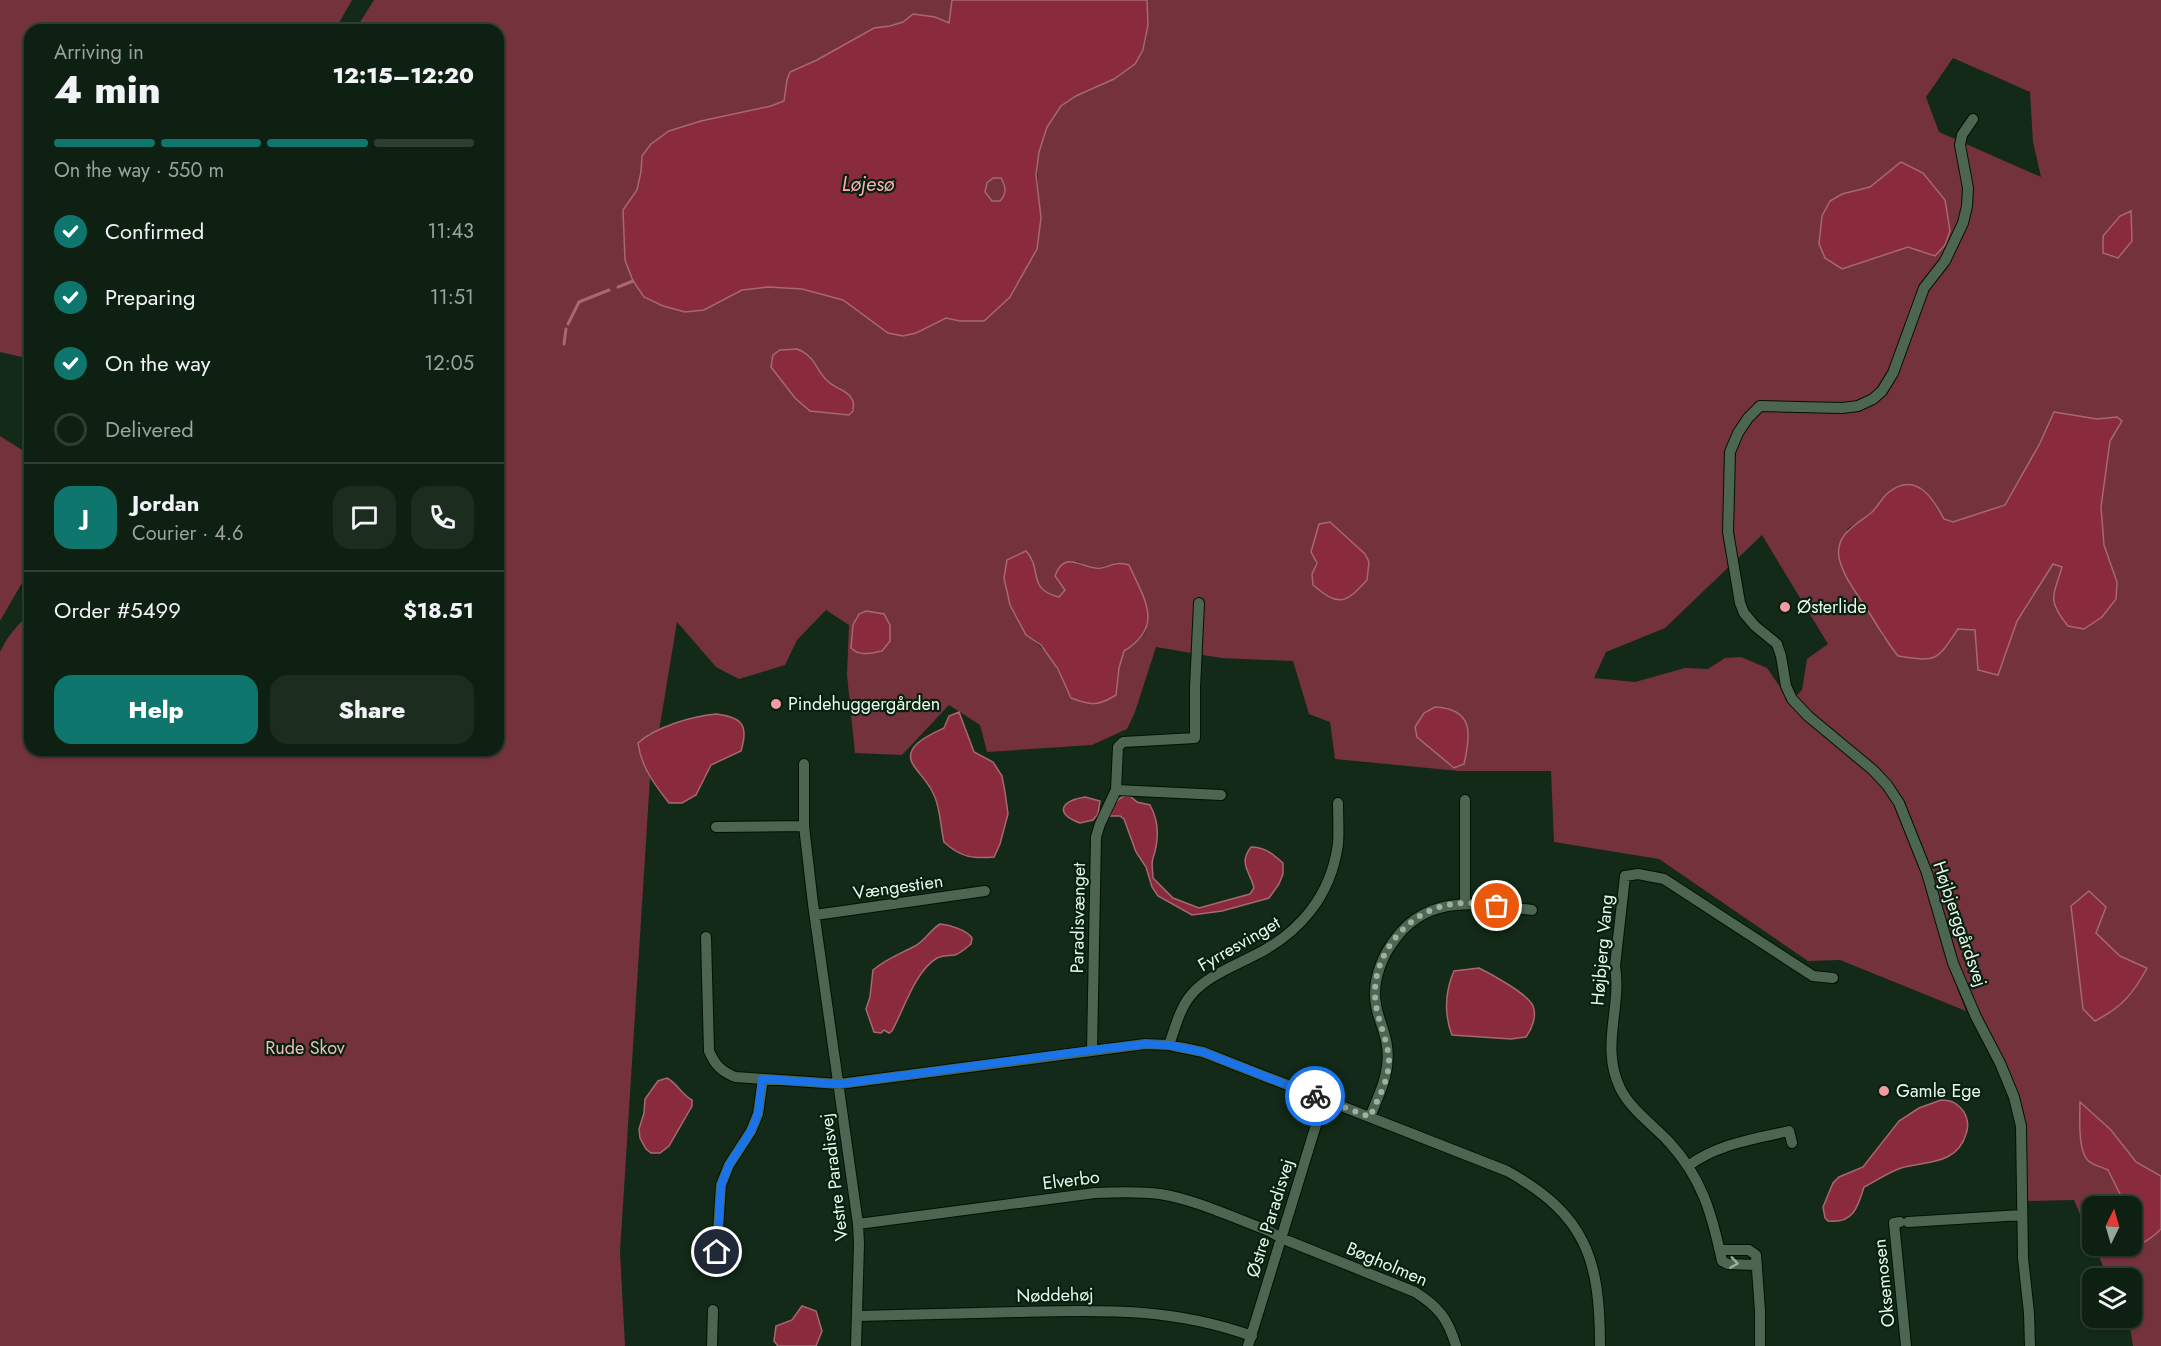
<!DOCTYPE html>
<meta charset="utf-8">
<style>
:root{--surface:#0e2011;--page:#1c2d1f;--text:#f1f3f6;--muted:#9ba39f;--line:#2e3e31;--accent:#0f766e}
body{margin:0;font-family:Jost,sans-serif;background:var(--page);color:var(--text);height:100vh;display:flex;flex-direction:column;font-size:22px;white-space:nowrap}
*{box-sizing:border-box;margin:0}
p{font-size:20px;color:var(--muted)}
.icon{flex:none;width:33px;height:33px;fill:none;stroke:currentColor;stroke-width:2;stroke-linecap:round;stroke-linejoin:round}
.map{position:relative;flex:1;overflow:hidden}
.panel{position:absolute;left:24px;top:24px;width:480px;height:732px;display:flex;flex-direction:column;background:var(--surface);border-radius:18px;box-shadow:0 2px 4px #0004,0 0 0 2px var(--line)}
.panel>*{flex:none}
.needle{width:39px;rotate:5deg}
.fabs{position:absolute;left:2082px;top:1196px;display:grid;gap:12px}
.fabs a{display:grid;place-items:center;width:60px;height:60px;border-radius:12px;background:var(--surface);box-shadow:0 2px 4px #0004,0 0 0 2px var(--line);font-size:30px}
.pin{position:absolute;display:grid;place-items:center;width:51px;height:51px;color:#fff;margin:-26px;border:3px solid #fff;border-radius:50%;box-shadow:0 2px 6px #0007}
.courier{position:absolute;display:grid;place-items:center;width:60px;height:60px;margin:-30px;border:4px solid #1a73e8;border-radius:50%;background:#fff;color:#222;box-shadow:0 2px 8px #0007}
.head em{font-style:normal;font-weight:800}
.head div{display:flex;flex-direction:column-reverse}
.head{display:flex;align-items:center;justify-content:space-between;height:102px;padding:0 30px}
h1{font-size:39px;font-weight:800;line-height:45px}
.bar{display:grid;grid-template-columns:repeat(4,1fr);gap:9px 6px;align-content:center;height:72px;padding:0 30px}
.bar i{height:8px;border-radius:4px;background:var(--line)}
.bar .selected{background:var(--accent)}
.bar p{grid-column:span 4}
.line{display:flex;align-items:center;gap:15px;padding:0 30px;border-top:2px solid var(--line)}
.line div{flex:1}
.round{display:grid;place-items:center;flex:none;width:63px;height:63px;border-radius:18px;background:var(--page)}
ol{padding:0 30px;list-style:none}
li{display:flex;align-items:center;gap:18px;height:66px}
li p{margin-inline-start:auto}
li .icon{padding:6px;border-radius:50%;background:var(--accent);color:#fff;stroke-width:4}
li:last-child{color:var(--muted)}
li i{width:33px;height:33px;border:3px solid var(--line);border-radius:50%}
.button{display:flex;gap:12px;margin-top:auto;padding:12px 30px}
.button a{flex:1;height:69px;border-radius:18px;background:var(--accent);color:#fff;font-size:24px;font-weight:800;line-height:69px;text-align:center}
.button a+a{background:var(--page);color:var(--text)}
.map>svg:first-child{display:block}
.green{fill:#74323c;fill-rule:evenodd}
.water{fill:#8a2a3d;stroke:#a66872;stroke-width:1.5;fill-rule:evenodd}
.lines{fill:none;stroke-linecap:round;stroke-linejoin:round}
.stream{stroke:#a66872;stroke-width:3}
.minor-casing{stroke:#001203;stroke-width:12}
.minor{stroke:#4d6651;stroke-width:10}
.oneway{stroke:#9baf9e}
.done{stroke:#9eb0a1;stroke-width:6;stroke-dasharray:0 10.8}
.route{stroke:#1a73e8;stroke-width:8}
.poi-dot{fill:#f49aa5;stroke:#08200e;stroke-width:2}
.labels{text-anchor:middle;stroke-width:4.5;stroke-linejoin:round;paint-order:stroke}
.poi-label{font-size:18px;fill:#e9f8ec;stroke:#08200e;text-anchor:start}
.street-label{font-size:18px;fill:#e9f8ec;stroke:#08200e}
.park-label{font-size:18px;fill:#f1babf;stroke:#08200e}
.water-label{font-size:20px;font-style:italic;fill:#ffaeb6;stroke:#08200e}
</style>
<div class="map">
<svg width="2161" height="1346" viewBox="0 0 2161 1346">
<rect width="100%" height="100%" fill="#122a17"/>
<!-- green -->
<path class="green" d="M 0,0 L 352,0 L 335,30 L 30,30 L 30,359 L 0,352 Z
M 374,0 L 952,0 L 949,23 L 935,17 L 913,14 L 903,22 L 890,26 L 874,28 L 817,60 L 790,72 L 787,80 L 784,101 L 642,156 L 641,172 L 637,190 L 623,210 L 625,260 L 644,297 L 663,306 L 685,312 L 704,310 L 742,290 L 768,287 L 802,289 L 843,300 L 864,316 L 916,333 L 946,318 L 960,321 L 1041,218 C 1036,177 1032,142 1060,108 C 1069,96 1084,94 1096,88 C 1102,85 1140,55 1143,50 C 1148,42 1149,10 1147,0 L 2161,0 L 2161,1346 L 2133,1346 L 2130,1327 L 2126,1317 L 2132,1317 L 2132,1278 L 2108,1278 L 2094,1245 L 2132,1245 L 2132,1206 L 2092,1206 L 2092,1242 L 2074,1200 L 2026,1201 L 2024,1124 L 1959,965 L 1900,799 L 1795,697 L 1802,690 L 1807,659 L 1828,644 L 1762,535 L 1665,628 L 1606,652 L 1594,678 L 1635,682 L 1685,668 L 1708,669 L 1725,658 L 1741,657 L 1767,668 L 1784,693 L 1884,787 C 1918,840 1930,905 1948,964 C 1954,980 1960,996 1966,1011 L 1840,960 L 1808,961 L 1659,859 L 1554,842 L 1551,771 L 1459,771 L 1335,759 L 1330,722 L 1309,714 L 1293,661 L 1221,658 L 1156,647 L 1135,712 L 1127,729 L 1092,745 L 987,752 L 980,725 L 949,705 L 902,755 L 855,753 L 847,675 L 849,625 L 826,610 L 797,640 L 785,665 L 739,679 L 716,667 L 677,622 L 659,731 L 648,734 L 646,769 L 650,778 L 620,1252 L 625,1346 L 0,1346 L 0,652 C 3,646 6,640 10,635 C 23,619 28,618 30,596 L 30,750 L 498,750 L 498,30 L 355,30 ZM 1953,58 L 2030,92 L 2033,142 L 2041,177 L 1939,132 L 1926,97 ZM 809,354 C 815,363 820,375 829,383 C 842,393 852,390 853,411 L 849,415 L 810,411 ZM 2054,412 L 2097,419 L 2117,417 C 2105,457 2098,501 2104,542 C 2106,556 2113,570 2117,582 L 2054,594 L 2062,566 L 2052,564 L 2017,621 L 1998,674 L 1978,669 L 1975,630 L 1958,629 L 1884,639 L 1871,615 L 1847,529 C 1856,523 1867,518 1874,510 C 1880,504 1883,496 1890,491 C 1914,474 1933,499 1944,519 L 1953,522 L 2005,505 L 2040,443 ZM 1330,522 L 1365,554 L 1312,574 ZM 1032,558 C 1037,579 1036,591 1059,597 L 1065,590 L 1076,561 C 1094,568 1098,570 1117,562 C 1123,573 1130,584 1136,596 C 1152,622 1153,634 1124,651 L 1119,668 L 1116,695 L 1071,698 C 1059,671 1051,652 1026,635 Z
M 993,178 L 1001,178 C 1006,187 1007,193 1000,201 L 992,201 C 982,193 984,186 993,178 Z
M 0,436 L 30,455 L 30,569 L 0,621 Z"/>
<!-- water -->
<path class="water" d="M 952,0 L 1147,0 L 1148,25 L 1143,50 L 1135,64 L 1114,79 L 1076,96 L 1061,106 L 1047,127 L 1039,152 L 1036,175 L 1041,218 L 1037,249 L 1010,297 L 984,321 L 960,321 L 946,318 L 916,333 L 903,336 L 888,333 L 843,300 L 802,289 L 768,287 L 742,290 L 704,310 L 685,312 L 663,306 L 644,297 L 633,281 L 625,260 L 623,210 L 637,190 L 641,172 L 642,156 L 651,144 L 669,131 L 701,121 L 771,106 L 784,101 L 787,80 L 790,72 L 817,60 L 874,28 L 890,26 L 903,22 L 913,14 L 935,17 L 949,23 ZM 993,178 L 1001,178 C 1006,187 1007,193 1000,201 L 992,201 L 985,192 L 987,183 Z
M 1901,162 L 1923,173 L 1945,200 L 1950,231 L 1945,245 L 1935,256 L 1908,247 L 1842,269 L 1825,258 L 1819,244 L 1822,216 L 1830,201 L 1842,194 L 1870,187 Z
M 2131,211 L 2132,241 L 2118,258 L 2103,253 L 2103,236 L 2120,216 Z
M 797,349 C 819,358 814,371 830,383 C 837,389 849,391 853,401 C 854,404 853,407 853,411 L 849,415 L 810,411 L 795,398 L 771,367 L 773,355 L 780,350 Z
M 2054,412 L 2097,419 L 2117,417 L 2122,421 L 2110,441 L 2101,507 L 2104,545 L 2117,582 L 2116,599 L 2102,617 L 2084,629 L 2068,626 C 2047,600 2053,597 2062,567 L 2053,564 L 2017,621 L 1998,675 L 1978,670 L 1975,630 L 1958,629 C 1936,662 1937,662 1898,656 C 1887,642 1879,629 1870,614 C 1859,596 1844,579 1839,558 C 1835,534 1856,525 1871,513 C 1878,507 1882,497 1889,492 C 1916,471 1933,498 1944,519 L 1953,522 L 2005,505 L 2040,443 Z
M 1330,522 L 1365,554 L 1369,562 L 1367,580 C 1345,604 1339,607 1313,585 L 1312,574 L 1317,563 L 1311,552 L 1319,524 Z
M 1026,551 C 1043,569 1026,589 1059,597 L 1065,590 L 1055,576 C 1064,551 1079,566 1096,568 C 1109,570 1109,560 1129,565 C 1144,599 1165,626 1124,651 L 1119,668 L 1116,695 C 1097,707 1090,705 1071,698 L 1058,669 L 1041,645 L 1026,635 L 1010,605 L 1004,578 L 1007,560 Z
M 866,611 L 884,614 L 890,625 L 890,641 L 882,651 C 871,653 860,657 851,648 L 853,625 L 859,614 Z
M 1435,707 C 1474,709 1471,734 1464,764 L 1454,768 L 1417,737 L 1415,727 L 1424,713 Z
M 959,712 L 974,752 L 993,762 L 1002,776 L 1005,792 L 1008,814 L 1000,844 L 994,857 C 972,859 960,857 944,842 C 940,826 941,808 933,793 C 928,782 920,775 914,766 C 900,747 931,734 944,728 L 949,716 Z
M 716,714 C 742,717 749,725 741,751 L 711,765 L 696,795 L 682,803 L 669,803 C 655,785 641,767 638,743 C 655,727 693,716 716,714 Z
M 1124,796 L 1130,796 L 1137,802 L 1150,805 C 1160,823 1159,840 1153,858 C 1151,864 1153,872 1153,878 L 1173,898 L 1199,908 L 1250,894 L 1254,888 C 1250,871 1238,864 1251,847 C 1265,847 1273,854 1283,863 L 1283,874 L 1279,884 L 1269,898 L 1222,911 L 1192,915 L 1158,896 L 1152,887 L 1146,867 L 1136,852 L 1124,819 L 1120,816 L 1110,816 C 1113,807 1115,800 1124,796 Z
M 1085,797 L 1100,801 L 1098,814 L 1093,820 L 1080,823 C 1054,813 1061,801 1085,797 Z
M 2089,891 L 2106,907 L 2096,933 L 2120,956 L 2147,968 C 2133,994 2122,1007 2095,1021 L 2083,1009 L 2071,906 Z
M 940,924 C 950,925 967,930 972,938 L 971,944 C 967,947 961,953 955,955 C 948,956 944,955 937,958 C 915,971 904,1009 892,1031 L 889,1033 L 884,1030 L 881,1033 L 874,1032 L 866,1009 L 870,997 L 873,970 C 886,959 900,954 915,946 C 925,941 930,930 940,924 Z
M 1479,968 C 1491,974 1528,994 1533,1006 C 1537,1016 1532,1029 1526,1037 L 1511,1039 L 1452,1035 C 1444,1015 1445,991 1454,971 Z
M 667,1078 C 678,1084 682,1095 692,1100 L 692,1106 L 669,1146 L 660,1153 L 651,1153 L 646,1149 L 640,1138 L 639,1129 L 644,1113 L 645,1099 L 658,1081 Z
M 1941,1100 C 1952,1100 1957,1103 1964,1112 C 1968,1119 1969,1126 1966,1134 C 1957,1165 1926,1161 1901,1168 C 1889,1172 1876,1181 1864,1187 C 1858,1207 1853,1224 1828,1221 L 1825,1218 L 1823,1207 L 1833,1183 L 1839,1177 L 1863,1167 L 1899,1121 L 1919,1108 Z
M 2080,1102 L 2111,1130 L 2136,1162 L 2161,1176 L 2161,1229 C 2151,1239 2138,1248 2123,1247 L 2122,1245 L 2132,1245 L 2132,1206 L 2126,1206 L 2108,1170 C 2103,1167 2095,1166 2090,1162 C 2077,1154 2080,1116 2080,1102 Z
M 802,1306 L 816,1311 L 822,1331 L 816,1346 L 778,1346 L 774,1341 L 776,1326 L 792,1320 Z"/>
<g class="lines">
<!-- stream -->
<path class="stream" d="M 618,287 L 633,281
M 568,324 L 579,302 L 609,290
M 564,344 L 566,329"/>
<defs>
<path id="minor" d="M 1973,119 L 1962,135 L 1960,145 L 1968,188 L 1967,206 L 1963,223 L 1945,261 L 1924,288 L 1893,373 L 1882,391 L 1873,399 L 1858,406 L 1842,408 L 1760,406 L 1748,418 L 1738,433 L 1730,452 L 1728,532 L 1740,603 L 1744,613 L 1755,626 L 1777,644 L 1781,656 L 1786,686 L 1792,699 L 1808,716 L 1873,770 L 1887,785 L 1899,803 L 1927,873 L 1953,963 L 1976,1017 L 2000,1063 L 2014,1097 L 2021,1126 L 2023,1258 L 2029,1313 L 2030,1346
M 804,764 L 804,826 L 813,904 L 858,1224 L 859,1244 L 856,1346
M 1116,790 L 1221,795
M 716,827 L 804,826
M 1465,903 L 1465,800
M 815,915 L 985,891
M 706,937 L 709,1051 C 715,1065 721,1071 735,1077 L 839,1084 L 1145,1044 L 1169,1045 L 1203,1052 L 1507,1171 C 1586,1215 1600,1259 1600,1346
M 1169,1045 C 1175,1028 1180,1008 1191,995 C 1207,976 1232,967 1253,956 C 1299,934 1331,896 1338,844 C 1339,831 1338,816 1338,803
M 1092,1050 L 1096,837 L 1100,824 L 1116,790 L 1118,747 L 1123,742 L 1195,738 L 1195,688 L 1199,603
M 1370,1117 C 1379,1094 1391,1072 1387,1046 C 1385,1028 1374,1012 1375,993 C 1375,977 1382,958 1391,945 C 1426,891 1478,904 1532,910
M 1688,1166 C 1717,1144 1754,1139 1789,1131 L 1792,1143
M 1900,1222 L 1894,1223 L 1906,1346
M 1908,1222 L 2022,1215
M 858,1224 L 1095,1193 C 1117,1192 1138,1191 1160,1194 C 1197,1200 1234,1218 1269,1231 L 1281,1238 L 1415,1292 C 1439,1307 1448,1319 1456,1346
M 1720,1250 L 1749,1250 L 1756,1255 L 1760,1311 L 1760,1346
M 716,1261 L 721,1185 L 729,1165 L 751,1131 L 758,1114 L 763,1079
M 1757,1265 L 1728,1264 L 1722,1261 C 1712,1214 1702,1178 1669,1142 C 1652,1124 1631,1110 1620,1088 C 1600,1046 1622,1008 1615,966 L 1625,876 L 1638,874 L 1664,879 L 1813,976 L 1833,978
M 857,1316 C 910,1315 963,1313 1017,1312 C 1101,1310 1171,1307 1252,1336
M 712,1346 L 713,1310
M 1248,1346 L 1324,1099"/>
</defs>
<!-- minor casing -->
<use href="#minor" class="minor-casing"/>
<!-- minor -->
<use href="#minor" class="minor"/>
</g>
<!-- one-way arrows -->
<defs><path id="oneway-chevron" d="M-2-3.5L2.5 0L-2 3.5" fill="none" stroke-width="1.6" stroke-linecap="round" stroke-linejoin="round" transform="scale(1.5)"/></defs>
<use class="oneway" href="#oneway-chevron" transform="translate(1734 1263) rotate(8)"/>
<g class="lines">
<!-- done -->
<path class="done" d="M 1315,1096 L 1370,1117 C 1377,1100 1389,1080 1389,1061 C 1388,1038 1375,1017 1375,994 C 1374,953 1408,913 1447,905 C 1464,901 1480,904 1497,906"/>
<!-- route -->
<path class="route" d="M 717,1252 L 721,1185 L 729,1165 L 751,1131 L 758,1114 L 762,1079 L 839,1084 L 1092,1050 L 1145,1044 L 1169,1045 L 1203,1052 L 1315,1096"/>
</g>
<!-- markers -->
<g class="poi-dot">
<circle cx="1785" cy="607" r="6"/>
<circle cx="776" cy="704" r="6"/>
<circle cx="1884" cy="1091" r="6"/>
</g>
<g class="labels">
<!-- poi labels -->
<g class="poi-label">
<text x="1797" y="613">Østerlide</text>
<text x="788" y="710">Pindehuggergården</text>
<text x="1896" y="1097">Gamle Ege</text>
</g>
<!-- street labels -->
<g class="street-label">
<text transform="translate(898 887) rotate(-8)" y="6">Vængestien</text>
<text transform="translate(1078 918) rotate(-89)" y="6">Paradisvænget</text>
<text transform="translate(1960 924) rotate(71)" y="6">Højbjerggårdsvej</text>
<text transform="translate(1239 944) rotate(-30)" y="6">Fyrresvinget</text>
<text transform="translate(1602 950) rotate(-85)" y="6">Højbjerg Vang</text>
<text transform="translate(834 1177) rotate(-97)" y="6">Vestre Paradisvej</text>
<text transform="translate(1071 1180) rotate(-7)" y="6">Elverbo</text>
<text transform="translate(1270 1218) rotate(-73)" y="6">Østre Paradisvej</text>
<text transform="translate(1387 1264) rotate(23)" y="6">Bøgholmen</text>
<text transform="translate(1884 1283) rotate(-96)" y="6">Oksemosen</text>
<text transform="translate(1055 1295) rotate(-1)" y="6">Nøddehøj</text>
</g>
<!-- park labels -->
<g class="park-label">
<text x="305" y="1054">Rude Skov</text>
</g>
<!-- water labels -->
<g class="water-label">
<text x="868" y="191">Løjesø</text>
</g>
</g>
</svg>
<div class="fabs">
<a><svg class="needle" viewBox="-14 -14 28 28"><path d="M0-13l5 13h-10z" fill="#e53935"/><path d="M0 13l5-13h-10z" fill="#9ba39f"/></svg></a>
<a><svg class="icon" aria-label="layers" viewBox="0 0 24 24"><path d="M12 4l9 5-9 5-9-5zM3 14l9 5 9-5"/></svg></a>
</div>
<div class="pin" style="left:1497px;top:906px;background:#ea580c"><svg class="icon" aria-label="bag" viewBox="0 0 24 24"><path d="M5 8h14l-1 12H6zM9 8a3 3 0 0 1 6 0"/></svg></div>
<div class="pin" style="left:717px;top:1252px;background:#1f2937"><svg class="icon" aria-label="home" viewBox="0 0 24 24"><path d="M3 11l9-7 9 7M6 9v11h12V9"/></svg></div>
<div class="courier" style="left:1315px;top:1096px"><svg class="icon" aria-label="bike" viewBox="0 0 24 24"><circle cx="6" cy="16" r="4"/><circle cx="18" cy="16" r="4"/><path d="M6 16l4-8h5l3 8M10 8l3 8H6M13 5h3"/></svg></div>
<section class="panel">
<div class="head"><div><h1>4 min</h1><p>Arriving in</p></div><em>12:15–12:20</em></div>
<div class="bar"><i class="selected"></i><i class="selected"></i><i class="selected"></i><i></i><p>On the way · 550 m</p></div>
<ol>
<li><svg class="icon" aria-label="check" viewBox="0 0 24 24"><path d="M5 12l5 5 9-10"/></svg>Confirmed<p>11:43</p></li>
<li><svg class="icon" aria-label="check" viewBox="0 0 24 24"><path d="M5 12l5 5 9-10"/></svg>Preparing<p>11:51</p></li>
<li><svg class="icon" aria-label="check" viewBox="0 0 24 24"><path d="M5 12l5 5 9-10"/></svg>On the way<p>12:05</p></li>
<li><i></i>Delivered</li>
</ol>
<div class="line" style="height:108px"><b class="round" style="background:var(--accent);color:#fff">J</b><div><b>Jordan</b><p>Courier · 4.6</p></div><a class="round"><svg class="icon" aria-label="chat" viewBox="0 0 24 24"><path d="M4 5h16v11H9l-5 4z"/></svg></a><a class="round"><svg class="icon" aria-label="phone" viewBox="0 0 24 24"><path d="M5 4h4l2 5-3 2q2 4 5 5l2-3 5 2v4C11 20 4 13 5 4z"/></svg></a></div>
<div class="line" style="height:78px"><div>Order #5499</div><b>$18.51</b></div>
<div class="button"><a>Help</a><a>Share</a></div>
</section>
</div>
